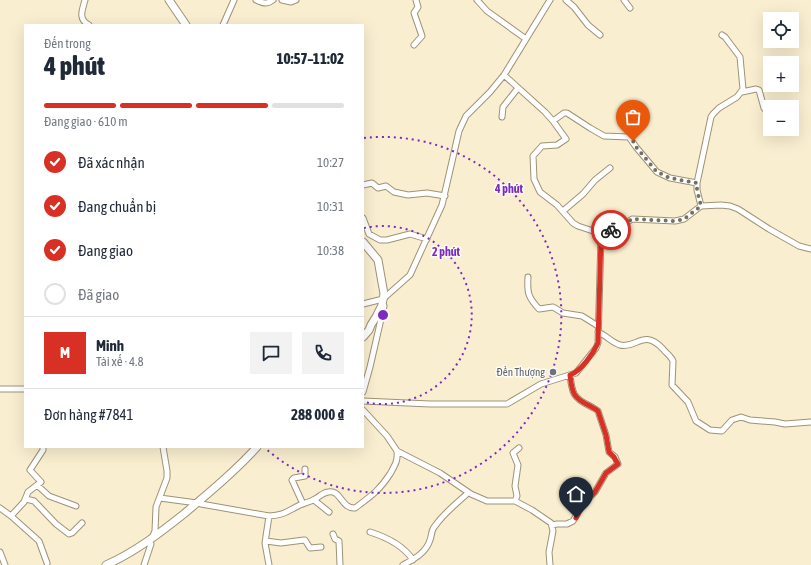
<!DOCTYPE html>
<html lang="vi">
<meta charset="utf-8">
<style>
:root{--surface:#fff;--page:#f2f2f3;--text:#1f2937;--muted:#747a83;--line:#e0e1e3;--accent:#d93025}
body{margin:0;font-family:"Asap Condensed",sans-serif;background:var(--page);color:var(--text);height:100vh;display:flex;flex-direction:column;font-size:15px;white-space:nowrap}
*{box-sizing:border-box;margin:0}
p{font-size:13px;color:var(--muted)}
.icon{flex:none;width:22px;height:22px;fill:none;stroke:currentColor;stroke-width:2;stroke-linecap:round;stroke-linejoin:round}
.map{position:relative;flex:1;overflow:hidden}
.sheet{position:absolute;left:24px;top:24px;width:340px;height:424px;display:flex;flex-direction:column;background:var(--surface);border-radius:0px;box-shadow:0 4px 16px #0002}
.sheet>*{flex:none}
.controls{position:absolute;left:763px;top:12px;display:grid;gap:8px}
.controls a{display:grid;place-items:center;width:36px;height:36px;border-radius:0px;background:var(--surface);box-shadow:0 4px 16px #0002;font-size:20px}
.pin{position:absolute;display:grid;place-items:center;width:34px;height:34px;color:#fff;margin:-41px -17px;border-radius:50% 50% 50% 0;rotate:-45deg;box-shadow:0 0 4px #0007}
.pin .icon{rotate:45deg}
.courier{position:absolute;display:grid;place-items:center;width:40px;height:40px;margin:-20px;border:3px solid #d93025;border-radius:50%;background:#fff;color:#222;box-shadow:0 1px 5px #0007}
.summary em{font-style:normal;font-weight:800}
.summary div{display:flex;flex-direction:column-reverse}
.summary{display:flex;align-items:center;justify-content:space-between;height:68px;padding:0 20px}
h1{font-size:26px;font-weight:800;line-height:30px}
.bar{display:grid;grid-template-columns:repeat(4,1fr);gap:6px 4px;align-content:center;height:48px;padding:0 20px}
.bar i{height:5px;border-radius:3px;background:var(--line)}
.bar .current{background:var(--accent)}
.bar p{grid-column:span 4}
.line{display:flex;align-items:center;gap:10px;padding:0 20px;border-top:1px solid var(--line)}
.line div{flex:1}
.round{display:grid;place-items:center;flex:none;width:42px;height:42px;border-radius:0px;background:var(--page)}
ol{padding:0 20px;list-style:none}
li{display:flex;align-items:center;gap:12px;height:44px}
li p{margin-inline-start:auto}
li .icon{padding:4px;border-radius:50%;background:var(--accent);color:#fff;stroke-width:4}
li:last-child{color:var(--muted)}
li i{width:22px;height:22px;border:2px solid var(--line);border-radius:50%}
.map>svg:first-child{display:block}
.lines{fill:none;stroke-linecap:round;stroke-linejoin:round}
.minor-casing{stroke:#9e9377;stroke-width:7}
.highway-casing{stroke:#9e9377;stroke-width:9}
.minor{stroke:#fff;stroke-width:5}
.highway{stroke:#fff;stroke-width:7}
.done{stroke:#76705e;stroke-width:4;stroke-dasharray:0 7.2}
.route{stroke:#d93025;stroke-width:5}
.ring{fill:none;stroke:#7b2cbf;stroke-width:2;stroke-dasharray:2 4}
.worship-dot{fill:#6b7280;stroke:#fefcf6;stroke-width:1.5}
.labels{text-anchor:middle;stroke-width:3;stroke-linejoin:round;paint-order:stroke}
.worship-label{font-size:11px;fill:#5b616d;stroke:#fefcf6;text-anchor:end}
.centre{fill:#7b2cbf;stroke:#fefcf6;stroke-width:2}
.ring-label{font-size:12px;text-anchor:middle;font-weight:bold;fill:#7b2cbf;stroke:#fefcf6;stroke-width:3;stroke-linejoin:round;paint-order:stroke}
</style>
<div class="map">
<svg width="811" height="565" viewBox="0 0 811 565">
<rect width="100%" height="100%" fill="#f9eed0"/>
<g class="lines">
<defs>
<path id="minor" d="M 85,0 C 82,11 78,19 89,25
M 256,0 C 263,3 266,5 273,0
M 282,0 L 291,2 L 296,0
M 477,0 L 487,11 L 526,39
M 566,0 L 574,7 L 588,25 L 600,35
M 624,0 L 630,8
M 223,25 L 234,0
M 414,45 L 422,36 L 414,13 L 418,7 L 416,0
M 504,75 L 545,112 L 553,121 L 566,139 L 557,145 L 542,146 L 533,156 L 534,179 L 540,192 L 557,205 L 573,223 L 578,226 L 602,234
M 742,92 L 756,89 L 759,90 L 764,108 L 770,116
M 502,117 L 503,107 L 518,88
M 553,121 L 564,113 L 567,113 L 590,128 L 604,136 L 629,137 L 636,147 L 657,172 L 670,178 L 697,183
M 363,185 L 372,183 L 378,188 L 386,186 L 394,192 L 408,195 L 427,193 L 445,196
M 701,206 L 697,190 L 697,183 L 711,117 L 713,114 L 719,108 L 737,97 L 743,89 L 740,57 L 725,37 L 722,35
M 563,211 L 583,194 L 595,180 L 610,168
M 363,218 L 369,234 L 380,240 L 387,240 L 410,234 L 427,239
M 528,277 C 527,293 528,297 539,309 L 553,307 L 563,313 L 582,316 L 598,326
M 363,304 L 383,299 L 410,275 L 442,205 L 459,131 L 466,116 L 490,92 L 504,75 L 550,0
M 598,332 C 606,335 612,343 620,345 C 637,349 643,328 663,349 C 666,353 671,356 673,361 L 672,385 L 688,402 L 696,421 L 710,430 L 722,431 L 732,420 L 741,417 L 750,420 L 775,422 L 785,424 L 811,422
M 0,389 L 25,389
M 363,392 L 370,367 L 384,306
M 363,401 L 430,404 L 507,404 L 541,384 L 576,373 L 596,348 L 598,343 L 601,237 L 604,233 L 622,226 L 632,219 L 675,221 L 684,219 L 701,206 L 721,205 L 730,206 L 738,209 L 769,229 L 799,246 L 811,249
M 363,410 L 387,436 L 397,451 L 440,473 L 471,494 L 487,501 L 515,501 L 532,510 L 551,523 L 553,531 L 549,552 L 550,565
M 37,485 L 49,496 L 76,506
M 160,498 L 197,503
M 26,499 L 34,501 L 56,524 L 69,534 L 72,533 L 82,523
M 314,500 L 329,512
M 515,501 L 517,496 L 515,486 L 518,465 L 513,453 L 519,448
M 201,504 L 269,516 C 285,515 287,511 300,505 C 305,503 310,502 315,499 C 319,497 322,493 328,492 C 341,489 341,509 355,508 C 371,496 379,491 390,474 C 395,465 398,461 397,451
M 303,504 L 292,480 L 294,478 L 305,476 L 305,469
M 0,508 L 11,516 L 39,541 L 47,563
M 11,516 L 24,502 L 28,492 L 41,482 L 30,470 L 43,450 L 43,447
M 552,525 L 557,524 L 567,524 L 573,521 L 584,503 L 595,492 L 606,473 L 618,464 L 615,457 L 609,452 L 606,435 L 598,411 C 596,409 593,408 590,406 C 573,398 572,393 570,375
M 370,532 C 386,537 403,545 413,560
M 333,534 L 335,539 L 339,541 L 340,565
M 152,538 L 155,531 L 156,507 L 167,478 L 167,471 L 163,447
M 266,541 L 281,543 L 304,540 L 305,540 L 310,548 L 321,547
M 0,552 L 5,565
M 144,565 L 151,544
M 269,565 L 265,543 L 269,516
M 403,565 C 414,559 426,553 430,540 C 432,535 431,530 435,526 C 444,513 457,503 468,493"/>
<path id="highway" d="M 169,0 L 186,25
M 363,242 L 378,260 L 384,294 L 382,305 L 376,317 L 371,325 L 369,330 L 363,337
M 106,565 C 135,552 160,533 185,513 C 210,492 235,471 257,447"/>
</defs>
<!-- minor casing -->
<use href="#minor" class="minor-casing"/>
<!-- highway casing -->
<use href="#highway" class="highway-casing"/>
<!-- minor -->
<use href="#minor" class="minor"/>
<!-- highway -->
<use href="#highway" class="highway"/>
</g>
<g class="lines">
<!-- done -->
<path class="done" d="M 611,230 L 622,226 L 632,219 L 675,221 L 684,219 L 701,206 L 697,190 L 697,183 L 670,178 L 657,172 L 636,147 L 633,141"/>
<!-- route -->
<path class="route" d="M 576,518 L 584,503 L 595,492 L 606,473 L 618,464 L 614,457 L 609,452 L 606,435 L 598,411 C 596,409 593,408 590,406 C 573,398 572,393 570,375 C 581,371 593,354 598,343 L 601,237 L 602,234 L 611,230"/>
</g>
<!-- distance rings -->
<g class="ring">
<path d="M364 228A89 89 0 1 1 364 402"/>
<path d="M364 138A178 178 0 1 1 264 447"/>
</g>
<!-- markers -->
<circle class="worship-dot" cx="553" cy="372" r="4"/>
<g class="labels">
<!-- worship labels -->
<g class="worship-label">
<text x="545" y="376">Đền Thượng</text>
</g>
</g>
<circle cx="383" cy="315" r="6" class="centre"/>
<g class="ring-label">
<text x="509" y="193">4 phút</text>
<text x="446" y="256">2 phút</text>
</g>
</svg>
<div class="controls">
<a><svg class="icon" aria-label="locate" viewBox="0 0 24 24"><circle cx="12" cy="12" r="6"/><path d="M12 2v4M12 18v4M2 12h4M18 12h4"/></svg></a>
<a>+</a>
<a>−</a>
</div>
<div class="pin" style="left:633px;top:141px;background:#ea580c"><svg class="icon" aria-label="bag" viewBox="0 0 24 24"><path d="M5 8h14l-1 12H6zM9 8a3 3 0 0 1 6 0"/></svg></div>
<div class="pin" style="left:576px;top:518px;background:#1f2937"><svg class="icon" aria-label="home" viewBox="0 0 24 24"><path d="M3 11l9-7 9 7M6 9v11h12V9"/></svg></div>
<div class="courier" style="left:611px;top:230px"><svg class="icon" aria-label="bike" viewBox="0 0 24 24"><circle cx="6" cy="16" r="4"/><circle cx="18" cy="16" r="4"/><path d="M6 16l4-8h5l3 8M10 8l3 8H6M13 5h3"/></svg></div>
<section class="sheet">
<div class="summary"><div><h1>4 phút</h1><p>Đến trong</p></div><em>10:57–11:02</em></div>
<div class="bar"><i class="current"></i><i class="current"></i><i class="current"></i><i></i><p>Đang giao · 610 m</p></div>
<ol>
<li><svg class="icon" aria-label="check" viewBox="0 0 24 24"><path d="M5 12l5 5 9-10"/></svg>Đã xác nhận<p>10:27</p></li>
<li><svg class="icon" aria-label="check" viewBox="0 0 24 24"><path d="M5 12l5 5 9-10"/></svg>Đang chuẩn bị<p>10:31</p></li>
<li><svg class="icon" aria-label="check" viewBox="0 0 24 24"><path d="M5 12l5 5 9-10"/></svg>Đang giao<p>10:38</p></li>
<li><i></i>Đã giao</li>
</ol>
<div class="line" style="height:72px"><b class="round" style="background:var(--accent);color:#fff">M</b><div><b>Minh</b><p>Tài xế · 4.8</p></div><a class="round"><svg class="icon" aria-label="chat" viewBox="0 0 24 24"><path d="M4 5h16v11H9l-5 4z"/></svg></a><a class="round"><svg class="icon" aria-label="phone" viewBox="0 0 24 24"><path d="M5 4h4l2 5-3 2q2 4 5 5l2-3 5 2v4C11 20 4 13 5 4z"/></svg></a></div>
<div class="line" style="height:52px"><div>Đơn hàng #7841</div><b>288 000 ₫</b></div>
</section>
</div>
